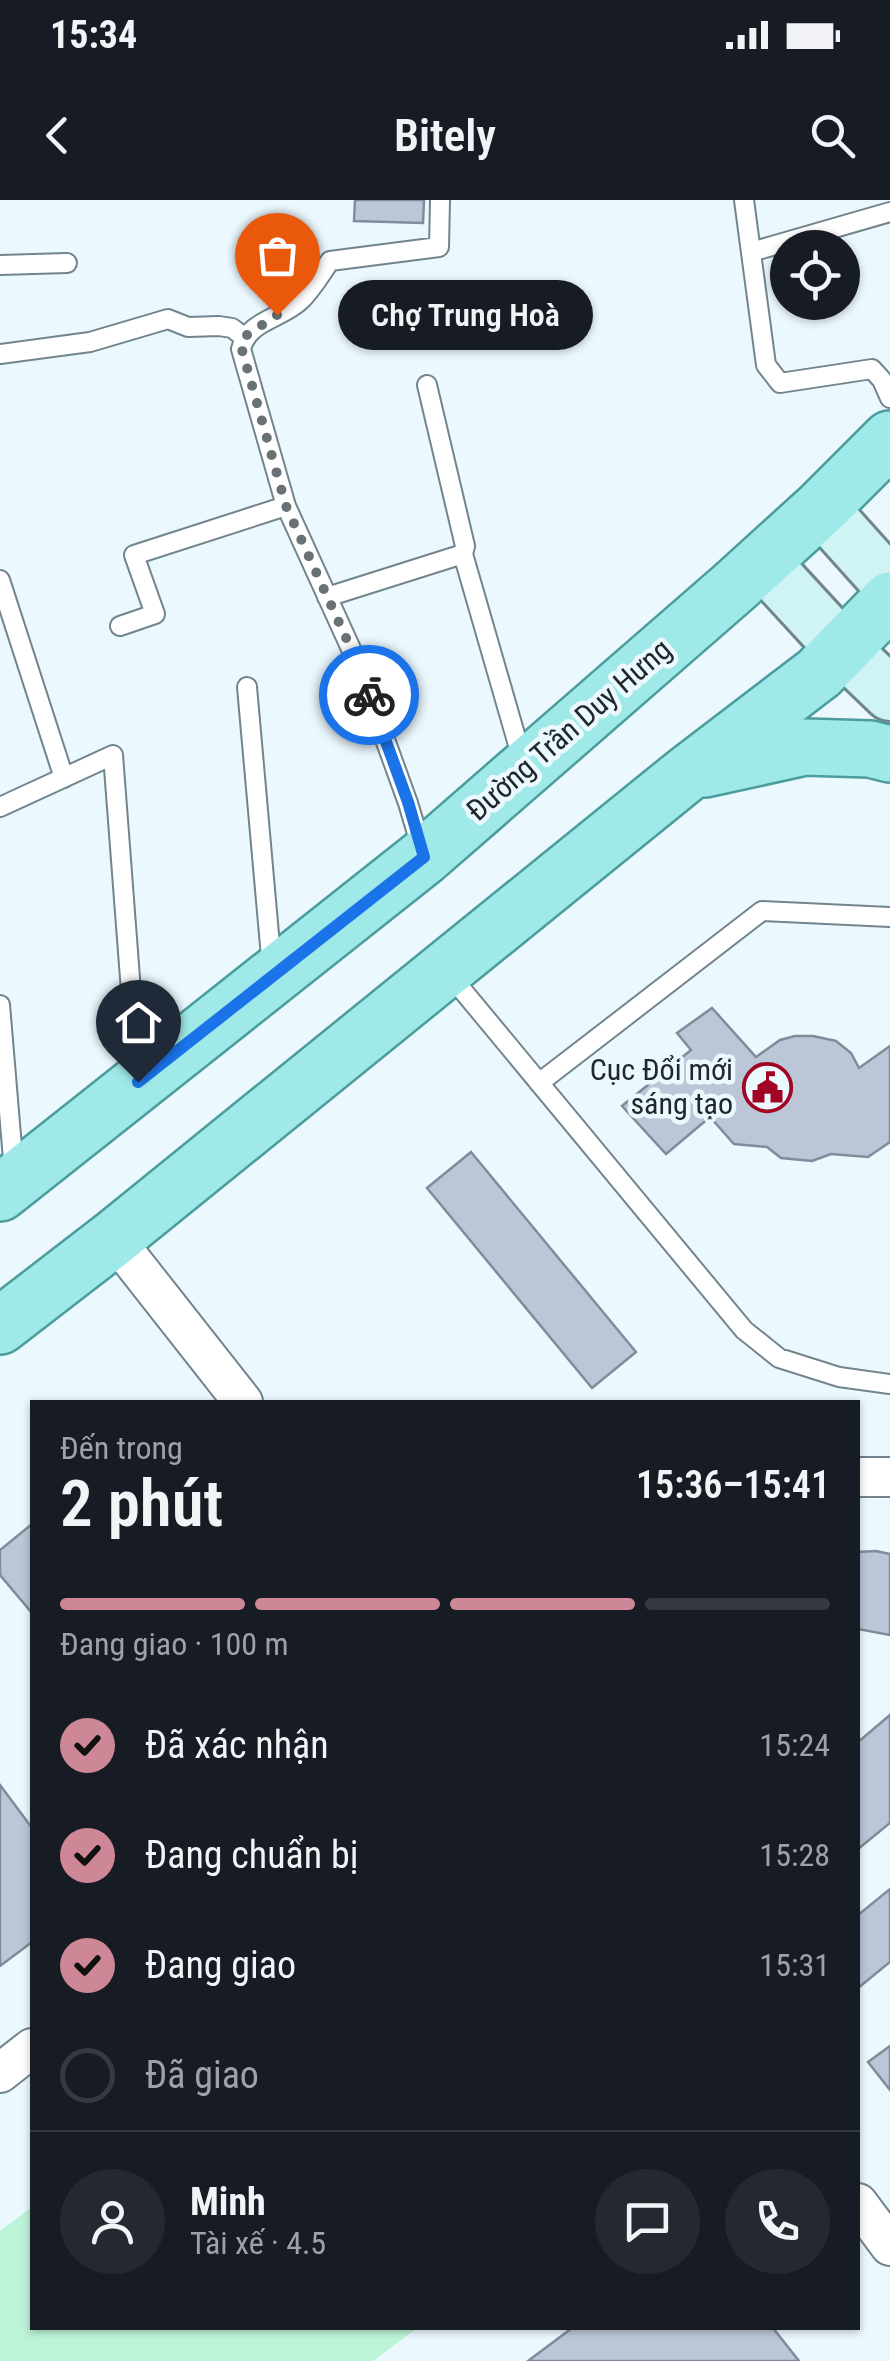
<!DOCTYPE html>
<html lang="vi">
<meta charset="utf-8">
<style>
:root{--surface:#171b24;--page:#242831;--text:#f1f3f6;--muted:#9ea1a6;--line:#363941;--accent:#cd8797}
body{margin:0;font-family:"Roboto Condensed",sans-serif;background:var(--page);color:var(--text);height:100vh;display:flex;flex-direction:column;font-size:38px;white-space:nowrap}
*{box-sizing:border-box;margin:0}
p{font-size:32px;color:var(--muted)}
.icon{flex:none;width:55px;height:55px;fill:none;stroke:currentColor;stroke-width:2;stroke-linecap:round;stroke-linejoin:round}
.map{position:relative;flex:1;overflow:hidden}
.drawer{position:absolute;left:30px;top:1200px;width:830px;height:930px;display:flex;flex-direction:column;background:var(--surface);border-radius:0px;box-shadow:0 2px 8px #0004}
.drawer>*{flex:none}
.tools{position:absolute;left:770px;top:30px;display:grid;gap:20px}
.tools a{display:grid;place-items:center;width:90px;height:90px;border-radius:50%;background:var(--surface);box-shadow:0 2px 8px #0004;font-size:50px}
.pin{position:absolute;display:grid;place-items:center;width:85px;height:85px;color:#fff;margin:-102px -42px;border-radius:50% 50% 50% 0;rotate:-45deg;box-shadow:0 0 10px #0007}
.pin .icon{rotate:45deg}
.courier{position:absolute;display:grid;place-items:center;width:100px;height:100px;margin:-50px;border:8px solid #1a73e8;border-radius:50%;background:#fff;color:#222;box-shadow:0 2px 12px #0007}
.bubble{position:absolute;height:70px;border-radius:35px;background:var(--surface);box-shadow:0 2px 8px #0004;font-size:32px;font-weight:600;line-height:70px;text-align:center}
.headline em{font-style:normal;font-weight:600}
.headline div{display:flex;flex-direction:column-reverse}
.headline{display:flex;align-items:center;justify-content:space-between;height:170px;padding:0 30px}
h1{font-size:65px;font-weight:600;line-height:75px}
.bar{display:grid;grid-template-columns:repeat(4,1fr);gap:15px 10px;align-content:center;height:120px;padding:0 30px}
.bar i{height:12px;border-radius:8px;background:var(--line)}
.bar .on{background:var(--accent)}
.bar p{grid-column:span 4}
.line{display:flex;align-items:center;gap:25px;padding:0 30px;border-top:2px solid var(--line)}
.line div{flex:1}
.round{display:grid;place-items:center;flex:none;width:105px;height:105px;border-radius:52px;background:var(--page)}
ol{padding:0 30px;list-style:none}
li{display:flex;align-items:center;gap:30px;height:110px}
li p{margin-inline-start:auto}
li .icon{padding:10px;border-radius:50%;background:var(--accent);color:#111;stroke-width:4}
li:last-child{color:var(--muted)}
li i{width:55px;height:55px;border:5px solid var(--line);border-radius:50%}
.status{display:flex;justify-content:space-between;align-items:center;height:70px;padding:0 50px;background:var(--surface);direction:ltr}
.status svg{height:28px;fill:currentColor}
header{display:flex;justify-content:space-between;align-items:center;height:130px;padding:0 30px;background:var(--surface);font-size:45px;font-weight:600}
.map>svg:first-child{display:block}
.green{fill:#bcf4d8}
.building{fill:#bbc7d7;stroke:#808b9b;stroke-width:2.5}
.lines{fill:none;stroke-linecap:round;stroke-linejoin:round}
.lane-casing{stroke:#72858e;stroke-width:22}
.street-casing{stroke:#72858e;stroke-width:42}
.secondary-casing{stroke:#72858e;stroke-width:58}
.primary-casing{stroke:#4a9c9d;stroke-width:60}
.lane{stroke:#fff;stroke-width:18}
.street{stroke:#fff;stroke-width:38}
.secondary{stroke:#d0f4f4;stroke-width:52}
.primary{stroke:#a0e9e9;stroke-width:55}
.done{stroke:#677176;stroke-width:10;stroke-dasharray:0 18}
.route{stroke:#1a73e8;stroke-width:12}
.labels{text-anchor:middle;stroke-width:9;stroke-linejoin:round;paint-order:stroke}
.street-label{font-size:30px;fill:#20282c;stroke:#ebf8fe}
.poi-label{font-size:30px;fill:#20282c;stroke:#ebf8fe;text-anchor:end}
</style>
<div class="status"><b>15:34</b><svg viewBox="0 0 49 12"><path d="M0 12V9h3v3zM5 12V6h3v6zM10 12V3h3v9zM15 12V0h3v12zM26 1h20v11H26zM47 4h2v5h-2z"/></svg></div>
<header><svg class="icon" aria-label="back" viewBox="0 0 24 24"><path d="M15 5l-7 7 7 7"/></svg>Bitely<svg class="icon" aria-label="search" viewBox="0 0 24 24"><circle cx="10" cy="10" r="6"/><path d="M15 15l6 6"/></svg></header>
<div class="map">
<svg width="890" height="2161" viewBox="0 0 890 2161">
<rect width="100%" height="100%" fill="#ebf8fe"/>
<!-- green -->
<path class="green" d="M 32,2007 L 32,2128 L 417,2128 L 373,2161 L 0,2161 L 0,2031 Z"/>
<!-- building -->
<path class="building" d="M 355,0 L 424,0 L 423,23 L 354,21 Z
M 712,808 L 756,857 L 780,840 L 795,836 L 813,836 L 836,841 L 851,853 L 859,868 L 890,846 L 890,942 L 868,957 L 831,954 L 812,961 L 781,958 L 767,947 L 734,944 L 710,917 L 666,954 L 622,906 L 691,850 L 677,833 Z
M 471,952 L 636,1152 L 592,1188 L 427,988 Z
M 32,1324 L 32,1413 L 0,1375 L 0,1350 Z
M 876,1351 L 890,1354 L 890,1435 L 858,1429 L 858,1352 Z
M 890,1515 L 890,1623 L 858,1649 L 858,1542 Z
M 0,1585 L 32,1628 L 32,1742 L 0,1766 Z
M 890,1689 L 890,1762 L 858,1788 L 858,1715 Z
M 890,1846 L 890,1890 L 868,1862 Z
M 572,2128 L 773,2128 L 799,2161 L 528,2161 Z"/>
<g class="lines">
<defs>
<path id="lane" d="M 744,0 L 766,165 L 780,183 L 872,169 L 882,180 L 890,198
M 751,52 L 890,12
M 0,65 L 67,63
M 0,154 L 90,142 L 168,119 L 188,127 L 219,126 L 232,128 L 244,137
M 427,185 L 465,346 L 463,354 L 523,562
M 0,380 L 64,578
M 327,397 L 463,354
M 120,426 L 155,414 L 134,355 L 286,306
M 247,487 L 272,768
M 0,607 L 113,555 L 137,870
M 422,650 L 408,603 L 357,462 L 286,306 L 241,149 C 248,120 282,119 301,100 C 312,89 321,74 330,61 L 439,47 L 440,0
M 449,774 L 744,1130 L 779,1158 L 839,1177 L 890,1184
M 0,805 L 14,971
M 539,883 L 762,711 L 890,717"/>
<path id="street" d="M 114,1038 L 243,1202
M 858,1277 L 890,1277
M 0,1873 L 32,1848
M 858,2003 L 890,2046"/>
<path id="secondary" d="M 821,308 L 890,385
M 762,361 L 842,448 L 890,494"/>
<path id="primary" d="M 705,569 L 805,547 L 870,549 L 890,554
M 0,993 L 424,657 L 734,387 L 821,308 L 890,239
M 0,1126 L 114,1038 L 688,573 L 819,473 L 890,400"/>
</defs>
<!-- lane casing -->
<use href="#lane" class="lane-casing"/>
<!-- street casing -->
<use href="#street" class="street-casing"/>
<!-- secondary casing -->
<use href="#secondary" class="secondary-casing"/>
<!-- primary casing -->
<use href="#primary" class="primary-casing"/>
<!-- lane -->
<use href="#lane" class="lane"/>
<!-- street -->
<use href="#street" class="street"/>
<!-- secondary -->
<use href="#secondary" class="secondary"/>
<!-- primary -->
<use href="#primary" class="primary"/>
</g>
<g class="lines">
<!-- done -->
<path class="done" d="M 277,115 L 244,137 L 242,150 L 286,306 L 357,462 L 369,495"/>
<!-- route -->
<path class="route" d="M 138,882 L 424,657 L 408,602 L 369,495"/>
</g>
<!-- icons -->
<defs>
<symbol id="civic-ring" viewBox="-11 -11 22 22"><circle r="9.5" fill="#ebf8fe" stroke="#a20423" stroke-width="1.5"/><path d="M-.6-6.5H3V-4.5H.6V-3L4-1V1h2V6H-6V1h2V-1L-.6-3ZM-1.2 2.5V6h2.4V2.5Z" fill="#a20423"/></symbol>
</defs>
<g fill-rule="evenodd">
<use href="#civic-ring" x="740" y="860" width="55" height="55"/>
</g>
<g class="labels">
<!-- street labels -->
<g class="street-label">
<text transform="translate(569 530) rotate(-41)" y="10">Đường Trần Duy Hưng</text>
</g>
<!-- poi labels -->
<g class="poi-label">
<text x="733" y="880">Cục Đổi mới<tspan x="733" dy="34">sáng tạo</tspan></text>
</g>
</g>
</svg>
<div class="tools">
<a><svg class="icon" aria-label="locate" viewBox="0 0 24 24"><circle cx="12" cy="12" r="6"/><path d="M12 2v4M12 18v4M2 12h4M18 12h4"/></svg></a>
</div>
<div class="pin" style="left:277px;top:115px;background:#ea580c"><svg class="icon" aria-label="bag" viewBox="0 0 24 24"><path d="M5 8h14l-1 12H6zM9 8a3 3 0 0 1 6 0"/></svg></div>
<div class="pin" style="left:138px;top:882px;background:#1f2937"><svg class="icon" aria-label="home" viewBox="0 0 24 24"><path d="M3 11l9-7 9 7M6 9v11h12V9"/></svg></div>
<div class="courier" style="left:369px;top:495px"><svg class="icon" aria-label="bike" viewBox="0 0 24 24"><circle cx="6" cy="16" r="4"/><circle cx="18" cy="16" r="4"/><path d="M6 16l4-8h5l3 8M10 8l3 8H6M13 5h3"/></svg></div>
<div class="bubble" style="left:338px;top:80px;width:255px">Chợ Trung Hoà</div>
<section class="drawer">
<div class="headline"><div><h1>2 phút</h1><p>Đến trong</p></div><em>15:36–15:41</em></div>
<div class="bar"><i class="on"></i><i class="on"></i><i class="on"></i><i></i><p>Đang giao · 100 m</p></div>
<ol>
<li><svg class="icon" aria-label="check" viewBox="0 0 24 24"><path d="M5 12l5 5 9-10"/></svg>Đã xác nhận<p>15:24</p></li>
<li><svg class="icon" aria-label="check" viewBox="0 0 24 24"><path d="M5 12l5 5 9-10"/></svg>Đang chuẩn bị<p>15:28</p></li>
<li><svg class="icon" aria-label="check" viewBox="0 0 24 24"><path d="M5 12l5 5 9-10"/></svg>Đang giao<p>15:31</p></li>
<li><i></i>Đã giao</li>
</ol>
<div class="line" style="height:180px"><a class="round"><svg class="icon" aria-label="person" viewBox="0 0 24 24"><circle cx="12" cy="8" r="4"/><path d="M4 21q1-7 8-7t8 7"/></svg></a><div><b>Minh</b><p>Tài xế · 4.5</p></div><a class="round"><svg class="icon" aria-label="chat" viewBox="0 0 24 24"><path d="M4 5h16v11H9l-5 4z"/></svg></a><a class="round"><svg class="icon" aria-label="phone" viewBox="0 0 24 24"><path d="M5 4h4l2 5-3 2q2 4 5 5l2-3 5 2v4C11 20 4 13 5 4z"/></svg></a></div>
</section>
</div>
